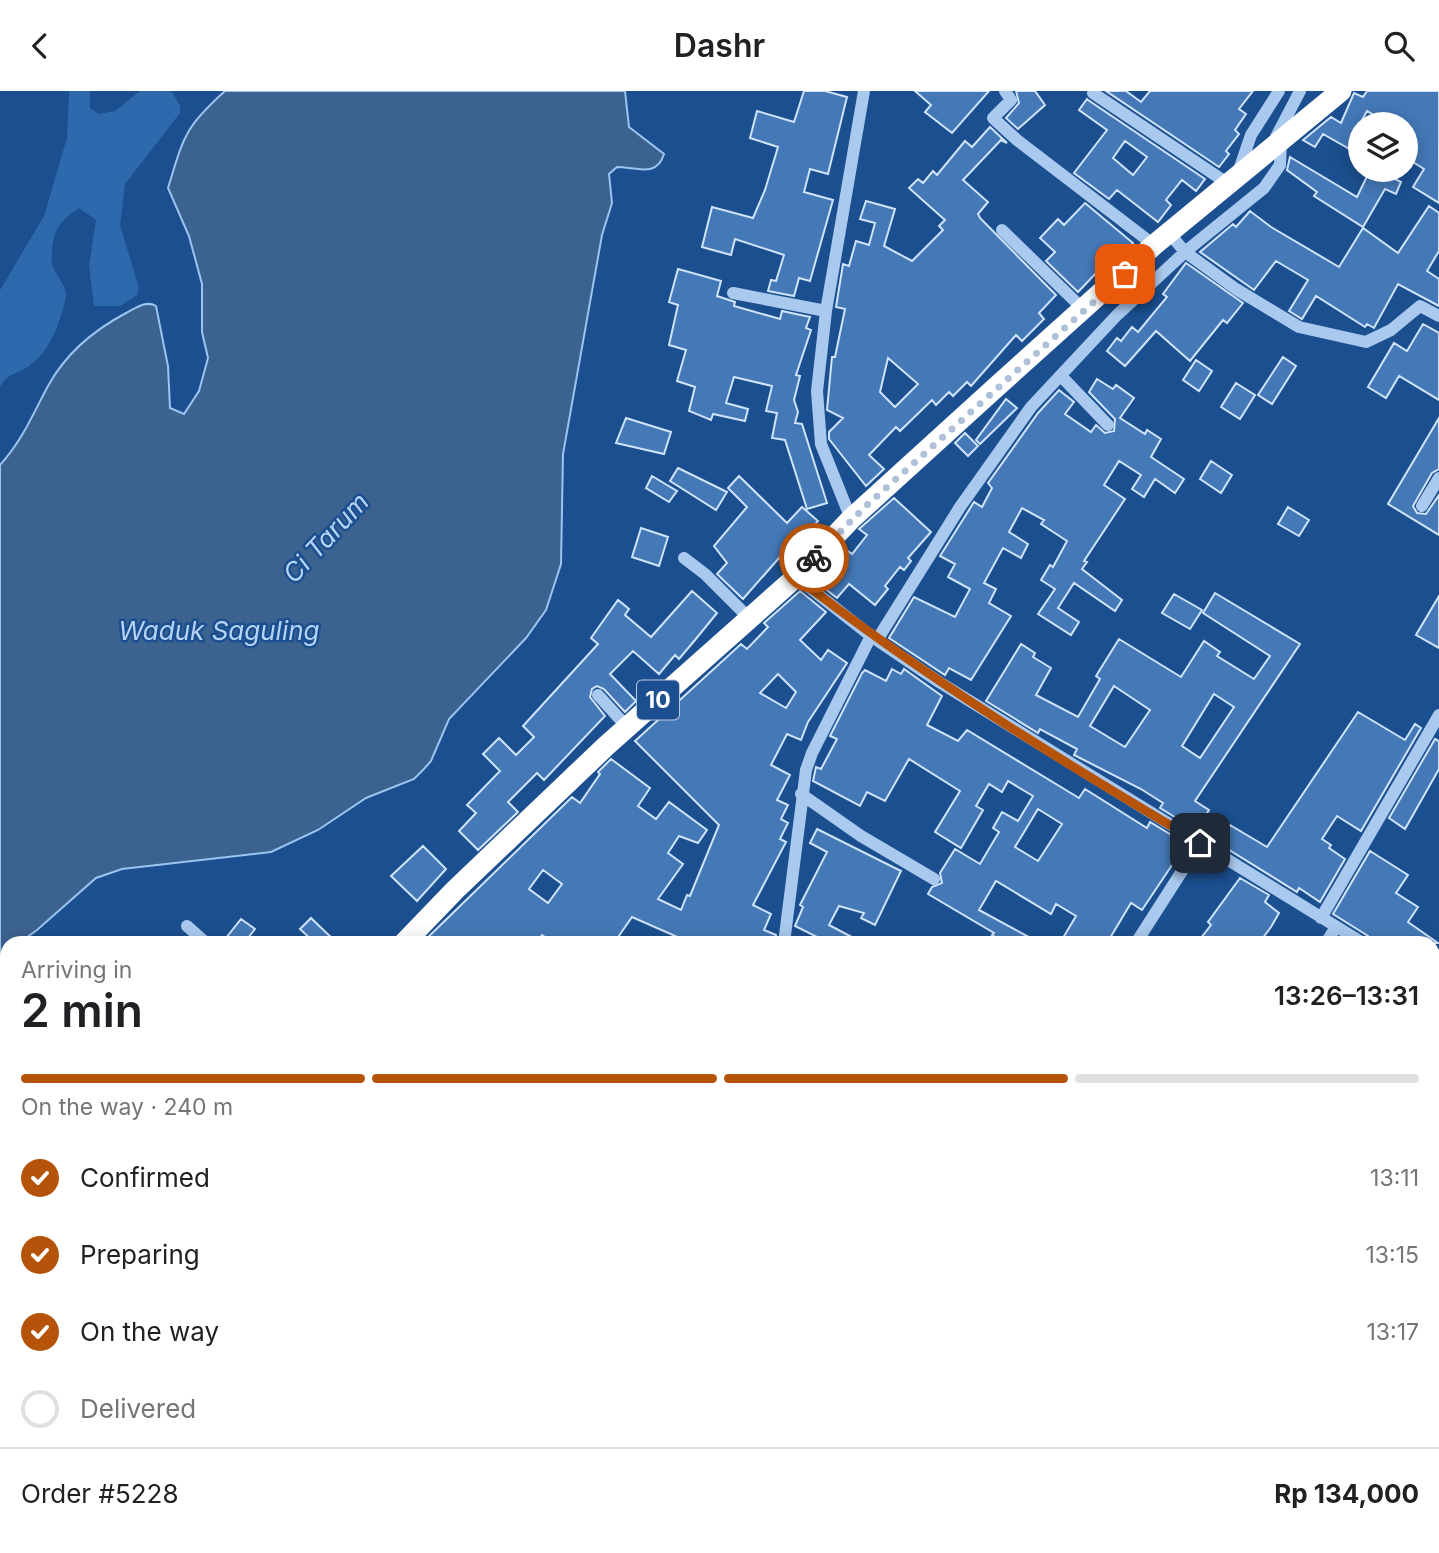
<!DOCTYPE html>
<meta charset="utf-8">
<style>
:root{--surface:#fff;--page:#f6f6f6;--text:#202124;--muted:#757577;--line:#e0e0e0;--accent:#b45309}
body{margin:0;font-family:Inter,sans-serif;background:var(--page);color:var(--text);height:100vh;display:flex;flex-direction:column;font-size:26px;white-space:nowrap}
*{box-sizing:border-box;margin:0}
p{font-size:23px;color:var(--muted)}
.icon{flex:none;width:38px;height:38px;fill:none;stroke:currentColor;stroke-width:2;stroke-linecap:round;stroke-linejoin:round}
.map{position:relative;flex:1;overflow:hidden}
.side{position:absolute;left:0px;top:845px;width:1440px;height:618px;display:flex;flex-direction:column;background:var(--surface);border-radius:21px 21px 0 0;box-shadow:0 4px 18px #0003}
.side>*{flex:none}
.fabs{position:absolute;left:1348px;top:21px;display:grid;gap:14px}
.fabs a{display:grid;place-items:center;width:70px;height:70px;border-radius:50%;background:var(--surface);box-shadow:0 4px 18px #0003;font-size:35px}
.pin{position:absolute;display:grid;place-items:center;width:60px;height:60px;color:#fff;margin:-30px;border-radius:14px;box-shadow:0 4px 10px #0006}
.courier{position:absolute;display:grid;place-items:center;width:70px;height:70px;margin:-35px;border:5px solid #b45309;border-radius:50%;background:#fff;color:#222;box-shadow:0 2px 9px #0007}
.headline em{font-style:normal;font-weight:600}
.headline div{display:flex;flex-direction:column-reverse}
.headline{display:flex;align-items:center;justify-content:space-between;height:119px;padding:0 21px}
h1{font-size:46px;font-weight:600;line-height:52px}
.bar{display:grid;grid-template-columns:repeat(4,1fr);gap:10px 7px;align-content:center;height:84px;padding:0 21px}
.bar i{height:9px;border-radius:5px;background:var(--line)}
.bar .current{background:var(--accent)}
.bar p{grid-column:span 4}
.line{display:flex;align-items:center;gap:18px;padding:0 21px;border-top:2px solid var(--line)}
.line div{flex:1}
ol{padding:0 21px;list-style:none}
li{display:flex;align-items:center;gap:21px;height:77px}
li p{margin-inline-start:auto}
li .icon{padding:7px;border-radius:50%;background:var(--accent);color:#fff;stroke-width:4}
li:last-child{color:var(--muted)}
li i{width:38px;height:38px;border:4px solid var(--line);border-radius:50%}
header{display:flex;justify-content:space-between;align-items:center;height:91px;padding:0 21px;background:var(--surface);font-size:32px;font-weight:600}
.map>svg:first-child{display:block}
.green{fill:#2e69ad}
.water{fill:#3c6290;stroke:#9cc4f0;stroke-width:2}
.building{fill:#4478b7;stroke:#cfe3fa;stroke-width:2;fill-rule:evenodd}
.lines{fill:none;stroke-linecap:round;stroke-linejoin:round}
.minor{stroke:#a9c9ee;stroke-width:12}
.highway{stroke:#fff;stroke-width:21}
.done{stroke:#afc1d8;stroke-width:7;stroke-dasharray:0 12.6}
.route{stroke:#b45309;stroke-width:9}
.labels{text-anchor:middle;stroke-width:5;stroke-linejoin:round;paint-order:stroke}
.shield{fill:#1b4f8f;stroke:#bbcadd;stroke-width:2}
.shield-label{font-size:23px;font-weight:bold;fill:#fff}
.water-label{font-size:26px;font-style:italic;fill:#b5d3f5;stroke:#1b4f8f}
</style>
<header><svg class="icon" aria-label="back" viewBox="0 0 24 24"><path d="M15 5l-7 7 7 7"/></svg>Dashr<svg class="icon" aria-label="search" viewBox="0 0 24 24"><circle cx="10" cy="10" r="6"/><path d="M15 15l6 6"/></svg></header>
<div class="map">
<svg width="1439" height="1462" viewBox="0 0 1439 1462">
<rect width="100%" height="100%" fill="#1b4f8f"/>
<!-- green -->
<path class="green" d="M 69,0 L 90,0 L 90,17 L 99,23 L 115,20 L 140,0 L 171,0 L 180,15 L 180,22 L 125,93 L 120,134 L 139,197 L 137,204 L 120,215 L 94,215 L 89,174 L 96,129 L 79,117 C 60,130 54,138 52,160 C 52,166 51,171 53,176 C 58,188 69,196 65,210 C 60,232 49,262 29,275 C 18,283 7,282 0,296 L 0,199 L 44,125 L 67,47 Z"/>
<!-- water -->
<path class="water" d="M 225,0 L 625,0 L 629,36 L 664,63 C 657,87 636,76 617,76 L 609,83 L 612,112 L 602,144 L 563,363 L 561,473 L 546,519 L 526,547 L 449,628 L 431,670 L 423,679 L 414,688 L 366,707 L 318,739 L 271,761 L 122,778 L 96,787 L 37,839 L 19,852 L 7,852 L 7,861 L 0,866 L 0,374 C 22,350 33,323 48,295 C 66,262 94,239 126,222 C 136,217 146,209 156,215 L 168,275 L 170,317 L 184,323 L 199,300 L 208,267 L 202,241 L 202,193 L 189,145 L 168,97 C 184,45 184,37 225,0 Z"/>
<!-- building -->
<path class="building" d="M 804,0 L 825,0 L 847,6 L 828,83 L 810,78 L 804,101 L 833,109 L 810,190 L 799,187 L 794,205 L 768,200 L 771,189 L 776,190 L 784,164 L 735,148 L 731,164 L 702,156 L 712,116 L 753,127 L 765,99 L 778,56 L 750,47 L 757,20 L 794,31 Z
M 915,0 L 989,0 L 952,42 L 925,21 L 931,14 Z
M 1016,0 L 1035,0 L 1045,14 L 1018,38 L 1006,27 L 1019,12 Z
M 1106,0 L 1126,0 L 1141,11 L 1150,0 L 1253,0 L 1239,18 L 1246,23 L 1235,39 L 1239,43 L 1226,60 L 1229,63 L 1219,76 Z
M 1367,0 L 1439,0 L 1439,112 L 1413,96 L 1424,78 L 1405,66 L 1405,33 L 1388,33 L 1367,20 L 1360,33 L 1360,64 L 1323,43 L 1315,56 L 1303,49 L 1331,26 L 1341,32 L 1354,2 L 1363,6 Z
M 1087,8 L 1088,9 L 1205,88 L 1196,100 L 1182,89 L 1166,109 L 1171,114 L 1158,131 L 1117,99 L 1109,108 L 1074,82 L 1107,39 L 1079,19 ZM 1125,50 L 1147,66 L 1133,84 L 1113,67 Z
M 990,36 L 1007,52 L 1001,49 L 963,89 L 988,111 L 978,123 L 980,127 L 1056,204 L 1039,222 L 1044,228 L 1022,250 L 1016,244 L 971,295 L 967,291 L 953,305 L 949,301 L 936,314 L 932,309 L 900,340 L 896,336 L 869,364 L 884,378 L 866,395 L 829,348 L 829,341 L 843,327 L 827,319 L 832,266 L 835,266 L 845,218 L 836,216 L 843,173 L 849,175 L 856,150 L 869,154 L 875,132 L 860,128 L 866,110 L 895,118 L 884,155 L 912,170 L 943,139 L 939,135 L 945,129 L 909,97 L 918,88 L 923,92 L 933,80 L 937,84 L 965,50 L 972,56 ZM 888,267 L 918,293 L 895,316 L 880,301 Z
M 1290,66 L 1357,106 L 1370,79 L 1378,79 L 1401,91 L 1396,103 L 1385,98 L 1363,136 L 1314,105 L 1317,101 L 1287,79 Z
M 1085,112 L 1133,152 L 1105,181 L 1101,177 L 1078,201 L 1046,170 L 1055,161 L 1040,147 L 1058,128 L 1064,134 Z
M 1429,115 L 1439,122 L 1439,160 L 1427,180 L 1439,188 L 1439,215 L 1398,193 L 1374,237 L 1367,233 L 1365,236 L 1316,205 L 1302,228 L 1289,220 L 1308,189 L 1276,170 L 1254,199 L 1200,161 L 1233,133 L 1236,136 L 1250,120 L 1271,136 L 1339,176 L 1363,137 L 1398,162 Z
M 1186,172 L 1243,212 L 1227,232 L 1223,229 L 1190,270 L 1156,240 L 1125,275 L 1107,260 L 1117,247 L 1121,250 L 1132,236 L 1138,241 L 1167,206 L 1163,203 Z
M 678,178 L 721,190 L 717,205 L 735,211 L 734,215 L 780,228 L 782,220 L 810,226 L 806,237 L 811,239 L 796,284 L 800,285 L 794,309 L 798,321 L 795,332 L 802,333 L 827,412 L 807,418 L 785,349 L 772,347 L 777,322 L 766,320 L 772,295 L 734,286 L 726,312 L 748,318 L 745,330 L 713,323 L 711,329 L 689,320 L 695,296 L 677,290 L 686,259 L 669,254 L 678,214 L 669,211 Z
M 1423,233 L 1439,242 L 1439,309 L 1399,285 L 1386,307 L 1368,296 L 1394,252 L 1407,260 Z
M 1283,266 L 1296,275 L 1272,313 L 1258,304 Z
M 1196,269 L 1212,280 L 1199,300 L 1183,289 Z
M 1097,288 L 1113,298 L 1116,294 L 1134,307 L 1120,327 L 1145,343 L 1147,339 L 1161,348 L 1151,366 L 1184,388 L 1175,402 L 1155,388 L 1144,406 L 1132,398 L 1141,384 L 1119,370 L 1104,394 L 1125,408 L 1084,470 L 1087,471 L 1082,478 L 1122,509 L 1115,520 L 1074,492 L 1058,517 L 1079,531 L 1071,544 L 1038,523 L 1055,498 L 1041,489 L 1050,474 L 1053,476 L 1067,450 L 1041,433 L 1044,429 L 1022,417 L 1009,441 L 1028,453 L 1021,467 L 1003,457 L 984,492 L 996,498 L 989,512 L 1011,525 L 971,589 L 949,577 L 945,584 L 889,547 L 914,506 L 955,526 L 970,498 L 948,486 L 955,473 L 940,465 L 974,411 L 982,416 L 992,397 L 988,392 L 1038,322 L 1059,299 L 1074,311 L 1065,323 L 1091,341 L 1096,334 L 1105,342 L 1114,340 L 1115,328 L 1089,301 Z
M 1236,292 L 1255,304 L 1240,328 L 1221,316 Z
M 1006,308 L 1017,317 L 980,353 L 976,349 Z
M 626,327 L 671,341 L 664,363 L 616,352 Z
M 1439,327 L 1439,378 L 1432,382 L 1413,415 L 1417,422 L 1426,423 L 1439,404 L 1439,444 L 1388,413 Z
M 965,342 L 978,355 L 968,365 L 955,352 Z
M 1211,370 L 1232,384 L 1221,402 L 1200,388 Z
M 678,377 L 727,401 L 716,419 L 670,390 Z
M 652,385 L 677,400 L 669,411 L 646,397 Z
M 739,385 L 787,432 L 802,416 L 818,430 L 783,471 L 779,467 L 743,508 L 717,483 L 727,472 L 714,455 L 747,416 L 728,397 Z
M 894,407 L 931,441 L 908,467 L 911,470 L 904,479 L 900,476 L 885,495 L 888,498 L 875,514 L 849,493 L 837,507 L 812,488 L 844,457 L 852,463 L 867,444 L 859,438 Z
M 1288,416 L 1309,429 L 1299,445 L 1278,433 Z
M 641,437 L 668,446 L 659,475 L 632,466 Z
M 692,500 L 717,522 L 695,549 L 679,568 L 675,564 L 659,583 L 633,560 L 610,583 L 636,610 L 625,621 L 604,598 L 597,595 L 592,598 L 590,606 L 605,625 L 544,689 L 537,682 L 508,711 L 518,721 L 478,759 L 459,740 L 476,722 L 467,714 L 500,680 L 483,663 L 499,647 L 516,664 L 534,646 L 523,635 L 598,553 L 591,547 L 618,509 L 629,518 L 625,524 L 651,546 Z
M 800,500 L 826,521 L 800,549 L 821,569 L 828,559 L 847,572 L 808,631 L 801,649 L 787,643 L 771,674 L 790,684 L 777,709 L 788,714 L 781,728 L 788,732 L 780,748 L 786,751 L 753,814 L 771,823 L 764,839 L 776,844 L 775,852 L 679,852 L 682,848 L 632,826 L 614,852 L 553,852 L 542,844 L 536,852 L 422,852 L 572,706 L 580,712 L 600,683 L 598,681 L 611,668 L 650,697 L 638,715 L 656,728 L 669,711 L 707,739 L 698,752 L 679,745 L 668,762 L 683,773 L 658,808 L 681,819 L 687,804 L 690,805 L 719,734 L 635,650 L 741,553 L 747,558 L 768,536 L 764,532 ZM 778,583 L 796,601 L 786,617 L 760,602 ZM 543,779 L 562,793 L 548,812 L 529,798 Z
M 1215,502 L 1300,553 L 1195,710 L 1209,719 L 1196,739 L 1160,717 L 1163,712 L 1141,698 L 1074,664 L 1077,658 L 1040,638 L 1038,642 L 986,610 L 1021,553 L 1035,562 L 1033,566 L 1051,577 L 1036,604 L 1078,626 L 1100,588 L 1096,585 L 1119,548 L 1181,586 L 1204,550 L 1220,561 L 1217,565 L 1254,588 L 1270,565 L 1203,522 ZM 1114,595 L 1150,619 L 1125,656 L 1090,635 ZM 1214,603 L 1234,616 L 1200,667 L 1182,655 Z
M 1174,503 L 1202,519 L 1190,538 L 1162,522 Z
M 1439,505 L 1439,557 L 1416,544 Z
M 892,578 L 901,583 L 904,578 L 942,605 L 927,634 L 958,650 L 967,639 L 1079,707 L 1085,698 L 1147,737 L 1150,731 L 1186,753 L 1142,819 L 1131,812 L 1107,852 L 1060,852 L 1076,825 L 1056,813 L 1051,823 L 996,790 L 979,819 L 1040,852 L 1005,852 L 992,844 L 994,842 L 928,803 L 932,796 L 942,792 L 940,782 L 955,758 L 980,773 L 999,741 L 993,737 L 1002,721 L 1018,730 L 1033,705 L 1008,690 L 1002,701 L 989,693 L 976,715 L 983,719 L 961,757 L 935,741 L 960,700 L 909,668 L 885,710 L 867,701 L 860,715 L 813,690 L 816,676 L 821,678 L 837,648 L 830,645 L 862,582 L 865,579 L 886,590 ZM 1038,718 L 1062,733 L 1038,770 L 1015,756 Z
M 1358,621 L 1405,649 L 1415,633 L 1421,637 L 1361,740 L 1337,725 L 1322,748 L 1331,754 L 1329,757 L 1345,768 L 1320,811 L 1299,797 L 1297,801 L 1218,752 L 1230,734 L 1267,756 Z
M 1435,648 L 1439,650 L 1439,678 L 1405,738 L 1389,727 Z
M 817,738 L 901,780 L 875,834 L 861,827 L 864,822 L 839,815 L 829,834 L 863,852 L 829,852 L 795,835 L 803,816 L 800,814 L 827,761 L 810,752 Z
M 423,755 L 446,778 L 417,810 L 391,785 Z
M 1370,760 L 1408,784 L 1396,802 L 1418,816 L 1408,831 L 1438,852 L 1372,852 L 1368,845 L 1333,823 Z
M 1240,787 L 1269,804 L 1265,811 L 1279,822 L 1271,836 L 1259,852 L 1197,852 L 1211,834 L 1208,831 Z
M 311,827 L 337,852 L 315,852 L 300,838 Z
M 241,828 L 255,838 L 244,852 L 222,852 Z"/>
<g class="lines">
<!-- minor -->
<path class="minor" d="M 1005,0 L 1011,9 L 993,27 L 1017,49 L 1154,154
M 1093,2 L 1227,92
M 1276,46 L 1300,0
M 1237,85 L 1251,44 L 1279,0
M 1002,139 L 1083,218
M 1169,142 L 1185,161 L 1236,198 L 1299,236 L 1366,251 L 1391,239 L 1420,215 L 1439,225
M 733,202 L 826,220
M 1061,285 L 1108,334
M 1422,415 L 1439,387
M 851,428 L 821,353 L 817,300 L 826,220 L 864,0
M 684,467 L 705,483 L 750,528
M 796,486 L 871,545 L 939,591 L 1363,852
M 877,549 L 960,416 L 1031,316 L 1117,224 L 1185,161 L 1264,97 L 1280,74 L 1281,50
M 598,604 L 628,637
M 801,703 L 861,745 L 934,788
M 1321,827 L 1439,624
M 187,835 L 206,852
M 784,852 L 806,679 L 812,662 L 871,545
M 1136,852 L 1200,752
M 1326,852 L 1336,836
M 1433,895 L 1439,898
M 0,1184 L 7,1188
M 1433,1386 L 1439,1375
M 799,1456 L 809,1462
M 1075,1456 L 1091,1462
M 461,1462 L 465,1456
M 680,1462 L 682,1456
M 873,1462 L 877,1456
M 1315,1462 L 1318,1456
M 1384,1462 L 1387,1456"/>
<!-- highway -->
<path class="highway" d="M 404,852 L 455,799 L 606,655 L 796,486 L 851,428 L 994,298 L 1154,154 L 1341,0
M 0,1349 L 7,1340"/>
</g>
<g class="lines">
<!-- done -->
<path class="done" d="M 814,467 L 867,414 L 1125,183"/>
<!-- route -->
<path class="route" d="M 814,467 L 796,486 C 924,586 1061,670 1200,752"/>
</g>
<g class="labels">
<!-- shield labels -->
<rect class="shield" x="637" y="589.5" width="42" height="39" rx="5"/>
<g class="shield-label">
<text x="658" y="617">10</text>
</g>
<!-- water labels -->
<g class="water-label">
<text transform="translate(326 447) rotate(-47)" y="9">Ci Tarum</text>
<text x="219" y="549">Waduk Saguling</text>
</g>
</g>
</svg>
<div class="fabs">
<a><svg class="icon" aria-label="layers" viewBox="0 0 24 24"><path d="M12 4l9 5-9 5-9-5zM3 14l9 5 9-5"/></svg></a>
</div>
<div class="pin" style="left:1125px;top:183px;background:#ea580c"><svg class="icon" aria-label="bag" viewBox="0 0 24 24"><path d="M5 8h14l-1 12H6zM9 8a3 3 0 0 1 6 0"/></svg></div>
<div class="pin" style="left:1200px;top:752px;background:#1f2937"><svg class="icon" aria-label="home" viewBox="0 0 24 24"><path d="M3 11l9-7 9 7M6 9v11h12V9"/></svg></div>
<div class="courier" style="left:814px;top:467px"><svg class="icon" aria-label="bike" viewBox="0 0 24 24"><circle cx="6" cy="16" r="4"/><circle cx="18" cy="16" r="4"/><path d="M6 16l4-8h5l3 8M10 8l3 8H6M13 5h3"/></svg></div>
<section class="side">
<div class="headline"><div><h1>2 min</h1><p>Arriving in</p></div><em>13:26–13:31</em></div>
<div class="bar"><i class="current"></i><i class="current"></i><i class="current"></i><i></i><p>On the way · 240 m</p></div>
<ol>
<li><svg class="icon" aria-label="check" viewBox="0 0 24 24"><path d="M5 12l5 5 9-10"/></svg>Confirmed<p>13:11</p></li>
<li><svg class="icon" aria-label="check" viewBox="0 0 24 24"><path d="M5 12l5 5 9-10"/></svg>Preparing<p>13:15</p></li>
<li><svg class="icon" aria-label="check" viewBox="0 0 24 24"><path d="M5 12l5 5 9-10"/></svg>On the way<p>13:17</p></li>
<li><i></i>Delivered</li>
</ol>
<div class="line" style="height:91px"><div>Order #5228</div><b>Rp 134,000</b></div>
</section>
</div>
